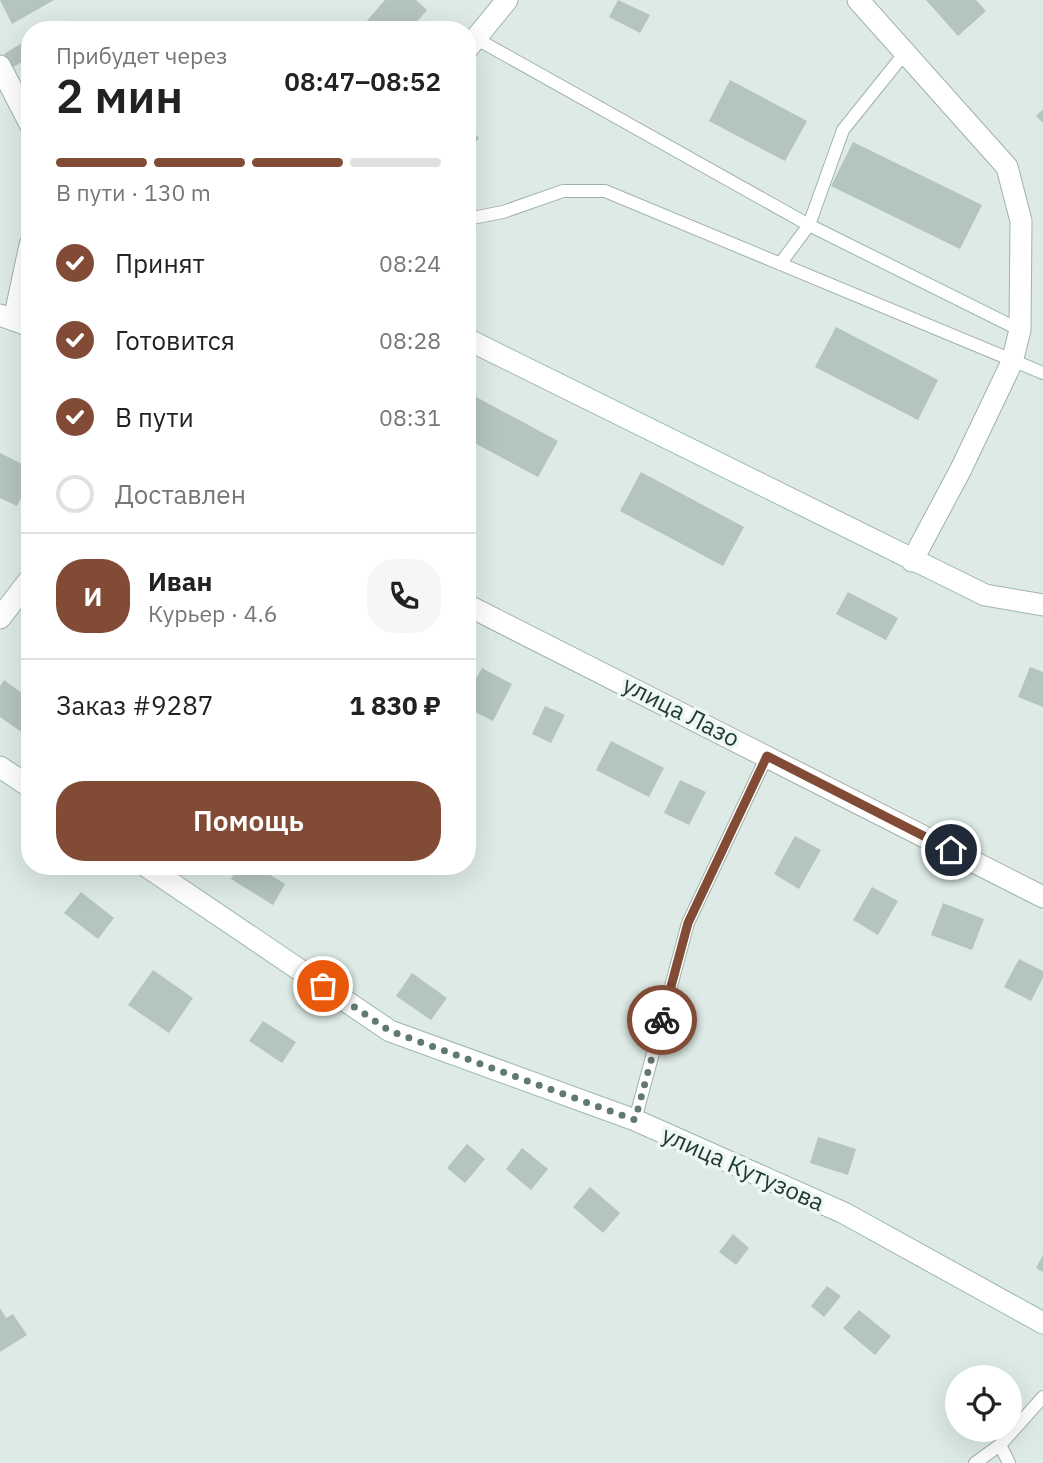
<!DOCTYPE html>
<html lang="ru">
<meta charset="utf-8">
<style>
:root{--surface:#fff;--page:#f6f6f6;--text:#222;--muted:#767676;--line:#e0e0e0;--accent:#824b36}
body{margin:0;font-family:"IBM Plex Sans",sans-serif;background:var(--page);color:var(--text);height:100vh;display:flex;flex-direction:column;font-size:26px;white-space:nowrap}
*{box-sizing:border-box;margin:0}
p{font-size:23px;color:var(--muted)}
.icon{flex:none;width:38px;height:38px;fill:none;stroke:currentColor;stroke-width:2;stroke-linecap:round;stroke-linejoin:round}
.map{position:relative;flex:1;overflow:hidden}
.side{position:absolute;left:21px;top:21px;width:455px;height:854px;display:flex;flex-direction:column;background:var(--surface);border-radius:28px;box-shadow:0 7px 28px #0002}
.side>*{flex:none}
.controls{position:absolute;left:945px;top:1365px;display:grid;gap:14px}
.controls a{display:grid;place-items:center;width:77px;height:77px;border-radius:50%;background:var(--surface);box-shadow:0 7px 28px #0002;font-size:35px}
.pin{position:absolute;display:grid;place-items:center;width:60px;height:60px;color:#fff;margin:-30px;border:4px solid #fff;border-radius:50%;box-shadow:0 2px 7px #0007}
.courier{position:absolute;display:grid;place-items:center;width:70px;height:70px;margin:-35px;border:5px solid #824b36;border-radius:50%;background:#fff;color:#222;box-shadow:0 2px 9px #0007}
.head em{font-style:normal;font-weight:600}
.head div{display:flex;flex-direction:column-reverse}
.head{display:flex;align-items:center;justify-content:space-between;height:119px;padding:0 35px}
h1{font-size:46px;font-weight:600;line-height:52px}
.bar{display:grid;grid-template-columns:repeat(4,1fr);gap:10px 7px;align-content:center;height:84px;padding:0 35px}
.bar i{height:9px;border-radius:5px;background:var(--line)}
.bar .current{background:var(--accent)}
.bar p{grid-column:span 4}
.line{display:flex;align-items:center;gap:18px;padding:0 35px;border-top:2px solid var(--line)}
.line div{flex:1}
.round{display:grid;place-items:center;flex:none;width:74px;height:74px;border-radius:28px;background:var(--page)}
ol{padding:0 35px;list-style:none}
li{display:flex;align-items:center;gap:21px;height:77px}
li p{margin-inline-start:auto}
li .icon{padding:7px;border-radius:50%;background:var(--accent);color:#fff;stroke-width:4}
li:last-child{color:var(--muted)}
li i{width:38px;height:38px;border:4px solid var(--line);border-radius:50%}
.button{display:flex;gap:14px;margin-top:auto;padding:14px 35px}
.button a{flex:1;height:80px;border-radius:28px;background:var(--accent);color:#fff;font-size:28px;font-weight:600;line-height:80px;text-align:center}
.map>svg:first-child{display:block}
.building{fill:#b3c5be}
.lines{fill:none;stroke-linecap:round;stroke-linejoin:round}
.lane-casing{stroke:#a0b2ac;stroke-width:14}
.street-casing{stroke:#a0b2ac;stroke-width:23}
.secondary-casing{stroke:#9cb6ae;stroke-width:23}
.lane{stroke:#fff;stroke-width:12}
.street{stroke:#fff;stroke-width:21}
.secondary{stroke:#fff;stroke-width:21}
.done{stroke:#627872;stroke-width:7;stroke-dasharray:0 12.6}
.route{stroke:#824b36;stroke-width:9}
.labels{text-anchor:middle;stroke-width:7;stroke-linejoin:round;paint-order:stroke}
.street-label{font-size:24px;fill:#1f3a34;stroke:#eef7f3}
</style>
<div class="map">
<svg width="1043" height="1463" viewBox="0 0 1043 1463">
<rect width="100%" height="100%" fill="#ddeae5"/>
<!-- building -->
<path class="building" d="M 0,0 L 54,0 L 12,24 Z
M 385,0 L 416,0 L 427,10 L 410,30 L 359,30 Z
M 618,0 L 650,15 L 640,33 L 609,17 Z
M 926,0 L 976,0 L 986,11 L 958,36 Z
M 30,38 L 30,57 L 13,67 L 4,54 Z
M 730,80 L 807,121 L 785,161 L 709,121 Z
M 1043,109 L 1043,123 L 1036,116 Z
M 467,128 L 479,138 L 467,152 Z
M 853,142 L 982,205 L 960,249 L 831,186 Z
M 836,327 L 938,380 L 918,420 L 815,367 Z
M 467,392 L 558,441 L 538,477 L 467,439 Z
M 0,453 L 30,468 L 30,480 L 17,506 L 0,498 Z
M 641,472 L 744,527 L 723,566 L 620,511 Z
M 848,592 L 898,618 L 886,640 L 836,614 Z
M 1030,667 L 1043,672 L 1043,707 L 1018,697 Z
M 482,668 L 512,684 L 493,721 L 467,708 L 467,695 Z
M 4,680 L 30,699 L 30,738 L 0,717 L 0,686 Z
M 545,706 L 565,715 L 551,743 L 532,734 Z
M 611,741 L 664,768 L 649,797 L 596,770 Z
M 680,780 L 706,792 L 689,825 L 664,813 Z
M 795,836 L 821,850 L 799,889 L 774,874 Z
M 238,866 L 256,866 L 285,884 L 273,905 L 231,879 Z
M 872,887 L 898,901 L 878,935 L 853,920 Z
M 81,892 L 114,918 L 98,939 L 64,913 Z
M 943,903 L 984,919 L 972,950 L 931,935 Z
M 1019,959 L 1043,971 L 1043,978 L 1031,1001 L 1004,987 Z
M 153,970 L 193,998 L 169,1033 L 128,1005 Z
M 412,973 L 447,998 L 431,1020 L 396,996 Z
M 263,1021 L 296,1042 L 282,1063 L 249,1041 Z
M 818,1137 L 856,1149 L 848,1175 L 810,1163 Z
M 467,1144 L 485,1159 L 465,1183 L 447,1168 Z
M 522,1148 L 548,1169 L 531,1190 L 506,1169 Z
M 590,1187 L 620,1213 L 603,1233 L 573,1207 Z
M 733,1234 L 749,1248 L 736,1265 L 719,1252 Z
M 1043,1255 L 1043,1272 L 1036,1268 Z
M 827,1286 L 841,1296 L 824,1317 L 811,1306 Z
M 0,1308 L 6,1318 L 13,1314 L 27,1335 L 0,1352 Z
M 859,1310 L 891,1336 L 875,1355 L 843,1328 Z"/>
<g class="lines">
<defs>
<path id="lane" d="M 475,38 L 809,225 L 1020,330
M 467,219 L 503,212 L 563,191 L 605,191 L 1043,373
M 780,264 L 809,225 L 843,130 L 904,54
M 635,1120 L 688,923 L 767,756
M 1000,1445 L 1009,1463
M 975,1463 L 1000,1445 L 1043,1397"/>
<path id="street" d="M 858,0 L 1007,167 L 1021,221 L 1020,330 L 1012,362 L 961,469 L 912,561
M 467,49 L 507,0
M 0,66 L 30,124
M 14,320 L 30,245
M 467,605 L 1043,897
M 0,618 L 30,579"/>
<path id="secondary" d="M 0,315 L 30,326
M 467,339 L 985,595 L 1043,605
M 0,767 L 30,787
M 146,866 L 390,1031 L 635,1120 L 844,1213 L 1043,1323"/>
</defs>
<!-- lane casing -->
<use href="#lane" class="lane-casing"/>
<!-- street casing -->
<use href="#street" class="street-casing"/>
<!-- secondary casing -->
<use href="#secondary" class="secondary-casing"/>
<!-- lane -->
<use href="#lane" class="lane"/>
<!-- street -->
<use href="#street" class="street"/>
<!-- secondary -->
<use href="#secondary" class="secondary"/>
</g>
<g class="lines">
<!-- done -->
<path class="done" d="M 323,986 L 390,1031 L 635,1120 L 662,1020"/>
<!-- route -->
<path class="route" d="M 662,1020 L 688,923 L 767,756 L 951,850"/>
</g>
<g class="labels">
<!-- street labels -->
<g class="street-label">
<text transform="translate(681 712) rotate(27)" y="8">улица Лазо</text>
<text transform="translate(743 1169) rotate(24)" y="8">улица Кутузова</text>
</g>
</g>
</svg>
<div class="controls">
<a><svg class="icon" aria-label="locate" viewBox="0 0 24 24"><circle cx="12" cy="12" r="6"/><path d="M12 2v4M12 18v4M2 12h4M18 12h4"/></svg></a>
</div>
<div class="pin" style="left:323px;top:986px;background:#ea580c"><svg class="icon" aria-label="bag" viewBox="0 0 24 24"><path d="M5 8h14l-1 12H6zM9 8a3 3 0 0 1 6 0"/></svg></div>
<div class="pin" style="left:951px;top:850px;background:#1f2937"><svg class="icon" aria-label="home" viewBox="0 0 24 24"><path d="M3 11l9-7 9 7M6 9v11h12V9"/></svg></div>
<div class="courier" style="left:662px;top:1020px"><svg class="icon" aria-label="bike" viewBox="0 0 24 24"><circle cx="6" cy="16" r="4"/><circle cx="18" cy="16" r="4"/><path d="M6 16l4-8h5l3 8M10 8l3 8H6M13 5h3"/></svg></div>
<section class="side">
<div class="head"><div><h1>2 мин</h1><p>Прибудет через</p></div><em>08:47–08:52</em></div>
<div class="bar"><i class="current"></i><i class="current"></i><i class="current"></i><i></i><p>В пути · 130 m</p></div>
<ol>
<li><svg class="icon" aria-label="check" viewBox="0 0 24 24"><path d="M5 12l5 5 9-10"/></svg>Принят<p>08:24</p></li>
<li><svg class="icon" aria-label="check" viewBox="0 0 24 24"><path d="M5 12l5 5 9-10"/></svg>Готовится<p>08:28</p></li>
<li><svg class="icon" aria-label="check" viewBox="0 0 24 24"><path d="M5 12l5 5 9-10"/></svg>В пути<p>08:31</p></li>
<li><i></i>Доставлен</li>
</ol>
<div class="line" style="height:126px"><b class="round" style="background:var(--accent);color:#fff">И</b><div><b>Иван</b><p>Курьер · 4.6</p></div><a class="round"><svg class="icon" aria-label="phone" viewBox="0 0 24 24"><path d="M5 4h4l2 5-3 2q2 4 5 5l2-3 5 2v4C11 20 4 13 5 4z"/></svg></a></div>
<div class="line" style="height:91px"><div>Заказ #9287</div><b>1 830 ₽</b></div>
<div class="button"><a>Помощь</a></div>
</section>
</div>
